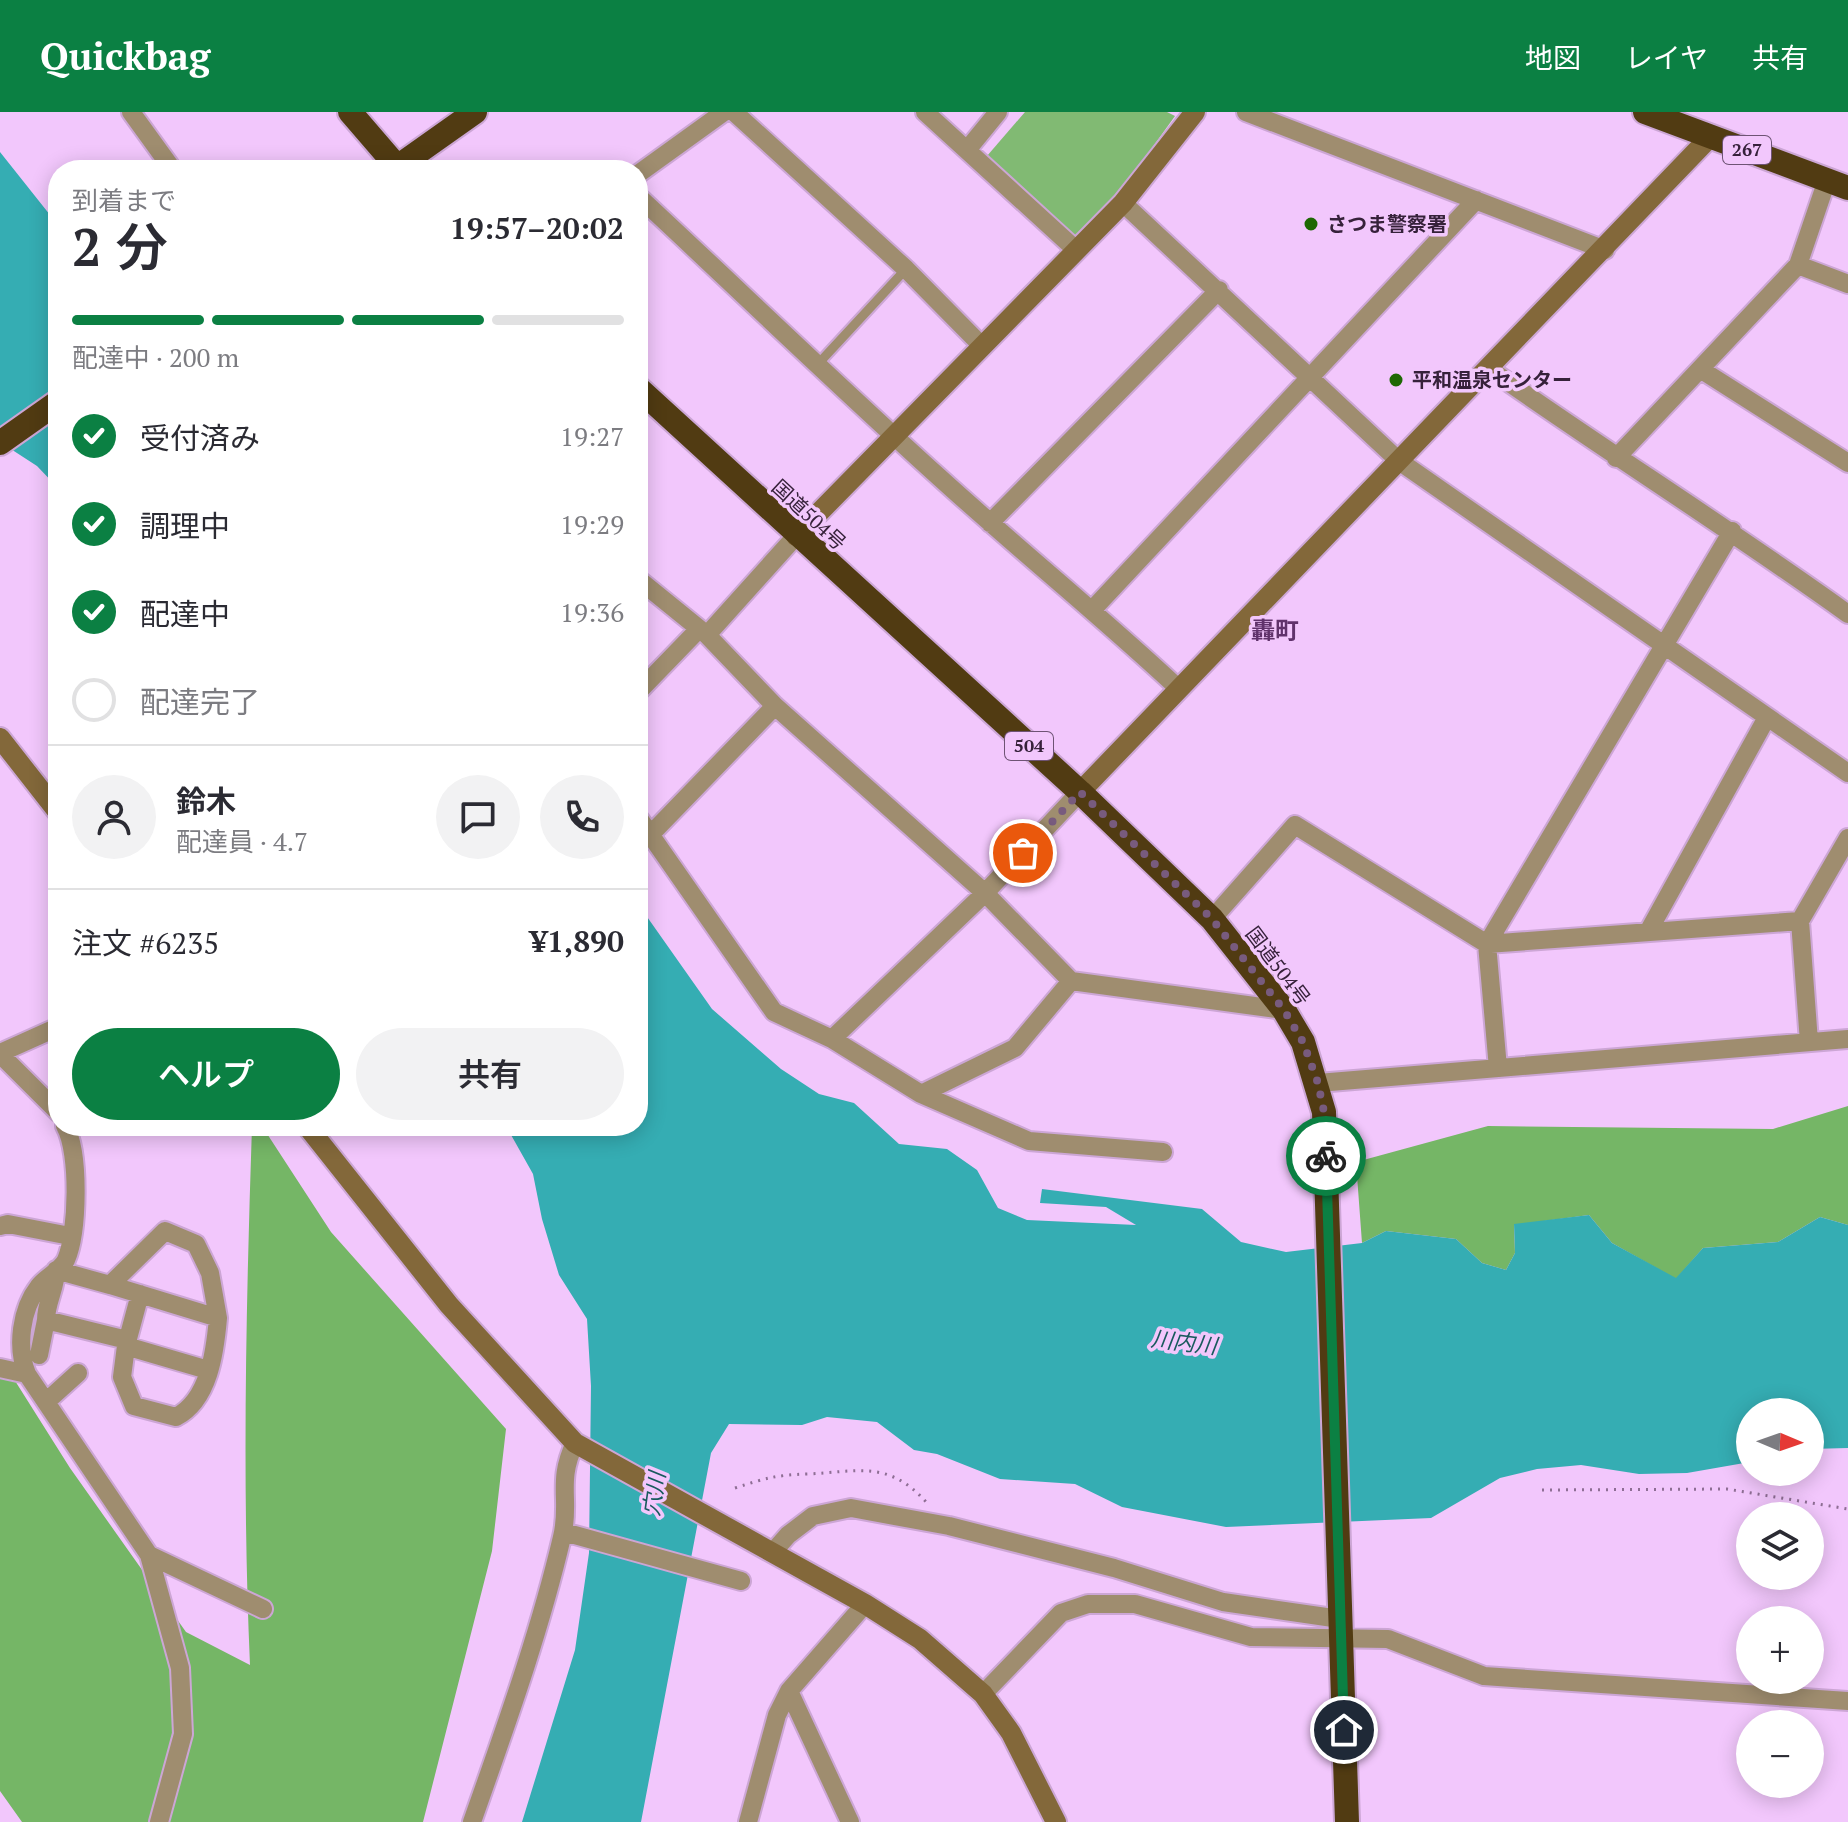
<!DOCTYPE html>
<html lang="ja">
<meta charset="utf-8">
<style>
:root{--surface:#fff;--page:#f2f2f3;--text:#2b2b33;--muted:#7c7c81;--line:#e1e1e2;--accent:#0b8043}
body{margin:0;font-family:"PT Serif","Noto Sans JP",serif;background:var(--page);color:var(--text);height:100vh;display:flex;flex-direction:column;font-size:30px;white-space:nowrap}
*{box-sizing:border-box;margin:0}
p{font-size:26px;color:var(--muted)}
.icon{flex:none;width:44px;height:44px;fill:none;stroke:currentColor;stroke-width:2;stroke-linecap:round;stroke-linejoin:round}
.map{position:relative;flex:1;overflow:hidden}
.panel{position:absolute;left:48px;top:48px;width:600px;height:976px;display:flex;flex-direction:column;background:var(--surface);border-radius:32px;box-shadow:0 4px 20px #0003}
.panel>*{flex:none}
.needle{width:52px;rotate:92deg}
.tools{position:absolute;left:1736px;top:1286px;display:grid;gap:16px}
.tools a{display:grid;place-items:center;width:88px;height:88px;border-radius:50%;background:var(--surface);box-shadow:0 4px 20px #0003;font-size:40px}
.pin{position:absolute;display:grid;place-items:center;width:68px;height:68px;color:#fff;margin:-34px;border:4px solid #fff;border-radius:50%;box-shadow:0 2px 8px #0007}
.courier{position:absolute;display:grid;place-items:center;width:80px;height:80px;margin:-40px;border:6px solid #0b8043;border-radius:50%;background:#fff;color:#222;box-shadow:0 2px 10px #0007}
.headline em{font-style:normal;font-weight:600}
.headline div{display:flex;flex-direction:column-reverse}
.headline{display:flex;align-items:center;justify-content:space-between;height:136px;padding:0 24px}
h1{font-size:52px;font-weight:600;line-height:60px}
.bar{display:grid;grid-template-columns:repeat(4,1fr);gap:12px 8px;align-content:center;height:96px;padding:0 24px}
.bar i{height:10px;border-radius:6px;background:var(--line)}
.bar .on{background:var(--accent)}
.bar p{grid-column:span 4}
.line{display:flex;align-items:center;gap:20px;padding:0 24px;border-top:2px solid var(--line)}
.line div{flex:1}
.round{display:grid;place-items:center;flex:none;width:84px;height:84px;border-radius:42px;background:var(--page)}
ol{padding:0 24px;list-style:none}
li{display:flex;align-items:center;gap:24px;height:88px}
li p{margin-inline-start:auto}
li .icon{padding:8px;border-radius:50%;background:var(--accent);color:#fff;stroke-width:4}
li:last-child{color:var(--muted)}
li i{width:44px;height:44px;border:4px solid var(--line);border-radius:50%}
.primary-button{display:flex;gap:16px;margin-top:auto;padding:16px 24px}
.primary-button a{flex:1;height:92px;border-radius:48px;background:var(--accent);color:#fff;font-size:32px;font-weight:600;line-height:92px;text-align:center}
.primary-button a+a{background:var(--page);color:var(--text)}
header{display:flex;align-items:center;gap:48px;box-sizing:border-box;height:112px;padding:0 40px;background:var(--accent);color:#fff}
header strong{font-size:38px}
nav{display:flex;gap:44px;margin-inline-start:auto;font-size:28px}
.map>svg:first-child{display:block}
.green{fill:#81ba73}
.forest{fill:#75b666}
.water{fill:#35adb3}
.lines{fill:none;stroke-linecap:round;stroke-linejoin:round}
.lane-casing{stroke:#cca6d5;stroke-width:13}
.street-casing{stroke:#cca6d5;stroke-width:22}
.secondary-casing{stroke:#cca6d5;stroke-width:24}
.highway-casing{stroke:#cca6d5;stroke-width:28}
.path{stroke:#8e6e94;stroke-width:3;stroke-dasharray:2 6;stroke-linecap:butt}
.lane{stroke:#9f8d6f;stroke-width:9}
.street{stroke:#9f8d6f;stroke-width:18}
.secondary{stroke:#83683a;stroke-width:20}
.highway{stroke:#513b12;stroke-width:24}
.done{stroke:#785b7e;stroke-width:8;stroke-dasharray:0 14.4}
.route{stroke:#0b8043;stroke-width:10}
.poi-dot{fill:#1e6803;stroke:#f2c7fc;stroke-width:3}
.labels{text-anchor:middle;stroke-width:7;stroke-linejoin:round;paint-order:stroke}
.shield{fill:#f2c7fc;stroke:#6e5374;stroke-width:2}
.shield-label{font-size:18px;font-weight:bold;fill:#36213a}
.poi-label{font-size:20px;font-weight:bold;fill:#36213a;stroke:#f2c7fc;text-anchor:start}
.street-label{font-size:20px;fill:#36213a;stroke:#f2c7fc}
.water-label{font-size:22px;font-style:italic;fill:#195a5d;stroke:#f2c7fc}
.quarter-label{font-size:24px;font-weight:bold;fill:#60326b;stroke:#f2c7fc}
</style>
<header>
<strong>Quickbag</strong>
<nav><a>地図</a><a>レイヤ</a><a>共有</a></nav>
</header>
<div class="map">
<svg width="1848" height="1710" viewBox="0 0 1848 1710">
<rect width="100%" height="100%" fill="#f2c7fc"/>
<!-- green -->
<path class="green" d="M 1025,0 L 1167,0 L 1175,4 L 1114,89 L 1074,125 L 987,44 Z"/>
<!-- forest -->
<path class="forest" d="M 1848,994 L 1848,1113 L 1820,1105 L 1778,1130 L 1703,1136 L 1676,1167 L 1612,1131 L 1589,1103 L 1514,1113 L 1515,1141 L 1506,1158 L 1482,1151 L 1456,1127 L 1386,1119 L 1362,1131 L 1356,1050 L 1488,1014 L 1773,1017 Z
M 252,1014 L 262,1014 L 331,1120 L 506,1317 L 492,1439 L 423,1710 L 22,1710 L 0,1679 L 0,1245 L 70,1356 L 186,1520 L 250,1553 C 242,1373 246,1194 252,1014 Z"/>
<!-- water -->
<path class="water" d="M 0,40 L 58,113 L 58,376 L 37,354 L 0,330 Z
M 638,792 L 712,897 L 781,957 L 819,982 L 854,991 L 899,1032 L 947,1037 L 977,1058 L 998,1096 L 1027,1108 L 1136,1113 L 1106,1095 L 1040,1091 L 1042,1077 L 1202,1097 L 1241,1130 L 1286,1140 L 1362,1131 L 1386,1119 L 1456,1127 L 1482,1151 L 1506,1158 L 1515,1141 L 1514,1112 L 1589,1103 L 1612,1131 L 1676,1166 L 1703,1136 L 1778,1130 L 1820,1105 L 1848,1113 L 1848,1336 L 1810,1337 L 1810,1300 L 1750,1300 L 1750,1350 L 1687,1361 L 1639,1362 L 1581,1353 L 1537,1357 L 1500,1366 L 1431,1406 L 1226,1415 L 1122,1395 L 1075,1372 L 1000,1367 L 937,1342 L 914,1338 L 877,1310 L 827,1305 L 802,1313 L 729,1312 L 711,1341 L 641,1710 L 522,1710 L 575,1538 L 589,1441 L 591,1274 L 587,1207 L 559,1163 L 542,1107 L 533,1062 L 506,1014 L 638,1014 Z"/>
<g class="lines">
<defs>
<path id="lane" d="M 818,252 L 906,157"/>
<path id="street" d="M 131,0 L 173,58
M 734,0 L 906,157 L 982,234
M 925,0 L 1076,138
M 1246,0 L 1605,138
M 967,38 L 998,0
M 638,62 L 724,0
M 638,84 C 738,177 837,273 939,365 C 1018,437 1101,504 1179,577
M 1123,91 L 1399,349 L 1848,661
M 1798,153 L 1848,172
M 1488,256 C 1607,340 1730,417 1848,502
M 1700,257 L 1848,351
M 1616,346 L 1798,153 L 1827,68
M 990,411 L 1219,178
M 638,467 L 707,523 L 775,594 L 985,781 L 1071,869 L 1284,898
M 1094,496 L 1476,88
M 707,523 L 796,424
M 638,580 L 699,517
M 638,705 L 774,900 L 832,927 L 985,781 L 1080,680
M 652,721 L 775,594
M 1212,807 L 1295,713 L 1487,832 L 1800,809
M 1648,820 L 1766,607
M 832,927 L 921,982 L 1015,936 L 1071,869
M 1809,930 L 1800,809 L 1848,726
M 0,941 L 58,915
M 0,942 L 58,1000
M 1498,956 L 1487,832 L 1732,419
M 1318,971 L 1848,927
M 921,982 L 1029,1029 L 1163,1040
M 65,1014 C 80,1041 78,1120 66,1148 C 61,1158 46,1165 39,1174 C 21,1197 16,1235 27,1262 L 149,1443 L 180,1556 L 183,1622 L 159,1710
M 0,1114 L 8,1112 L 70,1124
M 46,1208 C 46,1190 56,1176 56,1158 L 110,1173 L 165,1119 L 196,1132 L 210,1161 L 218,1206 L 110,1173
M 126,1234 L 140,1182
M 39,1243 L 46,1208 L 127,1228
M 0,1256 L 27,1262
M 208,1258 L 126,1234 L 122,1265 L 134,1294 L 176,1305 C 209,1288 215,1240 218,1206
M 47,1289 L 78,1261
M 564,1420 L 741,1469
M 773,1440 L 788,1423 L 813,1404 L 851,1396 L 949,1414 L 1114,1456 L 1223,1490 L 1340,1507
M 149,1443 L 263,1497
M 789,1579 L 850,1710
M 983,1582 L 1061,1501 L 1088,1492 L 1135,1492 L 1251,1525 L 1388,1527 L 1484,1564 L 1848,1589
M 472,1710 C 505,1616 539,1523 562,1425 C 571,1389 556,1370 575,1331
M 748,1710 L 777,1603 L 789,1579 L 865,1492"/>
<path id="secondary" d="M 796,424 L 1123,91 L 1195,0
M 0,626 L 58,700
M 1080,680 L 1711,24
M 307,1014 L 449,1193 L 575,1331 L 865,1492 L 920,1527 L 983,1582 L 1011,1621 L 1056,1710"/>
<path id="highway" d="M 350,0 L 400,58
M 1645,0 L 1848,76
M 393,58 L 475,0
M 638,276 L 1080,680 L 1212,807 L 1284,898 L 1303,930 L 1324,1000 L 1347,1710
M 0,331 L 58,290"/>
</defs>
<!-- lane casing -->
<use href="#lane" class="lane-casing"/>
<!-- street casing -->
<use href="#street" class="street-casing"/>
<!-- secondary casing -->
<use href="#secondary" class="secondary-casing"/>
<!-- highway casing -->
<use href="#highway" class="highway-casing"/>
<!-- path -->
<path class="path" d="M 735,1376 C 766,1366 776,1363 807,1362 C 858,1360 888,1347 927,1391
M 1542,1378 L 1727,1377 L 1848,1397"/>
<!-- lane -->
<use href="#lane" class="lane"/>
<!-- street -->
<use href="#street" class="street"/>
<!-- secondary -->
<use href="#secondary" class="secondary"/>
<!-- highway -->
<use href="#highway" class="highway"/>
</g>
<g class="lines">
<!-- done -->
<path class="done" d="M 1023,741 L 1080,680 L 1212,807 L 1284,898 L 1303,930 L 1318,971 L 1324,1000 L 1326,1044"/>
<!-- route -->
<path class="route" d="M 1326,1044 L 1344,1618"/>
</g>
<!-- markers -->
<g class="poi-dot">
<circle cx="1311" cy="112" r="8"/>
<circle cx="1396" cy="268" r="8"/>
</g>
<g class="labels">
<!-- shield labels -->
<g class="shield">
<rect x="1723" y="24" width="48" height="28" rx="6"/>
<rect x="1005" y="620" width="48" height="28" rx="6"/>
</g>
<g class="shield-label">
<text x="1747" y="44">267</text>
<text x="1029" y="640">504</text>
</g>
<!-- poi labels -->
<g class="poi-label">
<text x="1327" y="119">さつま警察署</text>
<text x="1412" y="275">平和温泉センター</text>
</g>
<!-- street labels -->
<g class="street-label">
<text transform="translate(809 403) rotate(43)" y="7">国道504号</text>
<text transform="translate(1278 854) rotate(53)" y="7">国道504号</text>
</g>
<!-- water labels -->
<g class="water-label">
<text transform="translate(1184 1230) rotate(7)" y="8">川内川</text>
<text transform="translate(654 1382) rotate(-82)" y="8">穴川</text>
</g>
<!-- quarter labels -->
<g class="quarter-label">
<text x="1275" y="527">轟町</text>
</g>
</g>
</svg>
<div class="tools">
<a><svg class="needle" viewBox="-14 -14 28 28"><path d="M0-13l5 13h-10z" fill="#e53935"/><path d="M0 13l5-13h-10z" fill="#7c7c81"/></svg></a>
<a><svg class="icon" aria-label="layers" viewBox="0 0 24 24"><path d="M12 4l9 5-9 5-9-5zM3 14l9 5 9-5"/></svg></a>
<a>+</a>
<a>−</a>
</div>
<div class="pin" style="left:1023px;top:741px;background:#ea580c"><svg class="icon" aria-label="bag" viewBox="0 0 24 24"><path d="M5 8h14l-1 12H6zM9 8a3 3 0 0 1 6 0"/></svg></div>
<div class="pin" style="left:1344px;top:1618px;background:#1f2937"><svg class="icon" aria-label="home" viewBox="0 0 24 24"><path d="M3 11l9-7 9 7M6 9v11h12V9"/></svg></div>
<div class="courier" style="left:1326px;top:1044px"><svg class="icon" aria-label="bike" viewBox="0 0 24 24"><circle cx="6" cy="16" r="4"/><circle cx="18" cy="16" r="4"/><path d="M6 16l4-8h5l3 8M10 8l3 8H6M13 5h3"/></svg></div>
<section class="panel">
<div class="headline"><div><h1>2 分</h1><p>到着まで</p></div><em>19:57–20:02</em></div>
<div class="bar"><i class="on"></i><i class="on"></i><i class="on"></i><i></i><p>配達中 · 200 m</p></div>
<ol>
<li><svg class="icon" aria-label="check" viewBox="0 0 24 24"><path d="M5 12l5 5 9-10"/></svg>受付済み<p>19:27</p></li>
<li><svg class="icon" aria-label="check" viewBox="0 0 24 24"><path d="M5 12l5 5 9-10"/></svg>調理中<p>19:29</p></li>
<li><svg class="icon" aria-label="check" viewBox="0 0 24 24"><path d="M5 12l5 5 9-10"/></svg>配達中<p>19:36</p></li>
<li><i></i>配達完了</li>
</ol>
<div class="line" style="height:144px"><a class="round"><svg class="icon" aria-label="person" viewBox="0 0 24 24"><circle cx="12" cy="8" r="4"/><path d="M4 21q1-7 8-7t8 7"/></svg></a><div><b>鈴木</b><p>配達員 · 4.7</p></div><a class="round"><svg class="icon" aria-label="chat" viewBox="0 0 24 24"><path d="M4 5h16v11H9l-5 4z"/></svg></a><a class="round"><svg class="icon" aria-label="phone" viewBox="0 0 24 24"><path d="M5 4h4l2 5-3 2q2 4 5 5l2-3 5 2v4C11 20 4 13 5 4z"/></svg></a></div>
<div class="line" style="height:104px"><div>注文 #6235</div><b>¥1,890</b></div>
<div class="primary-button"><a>ヘルプ</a><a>共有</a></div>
</section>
</div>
